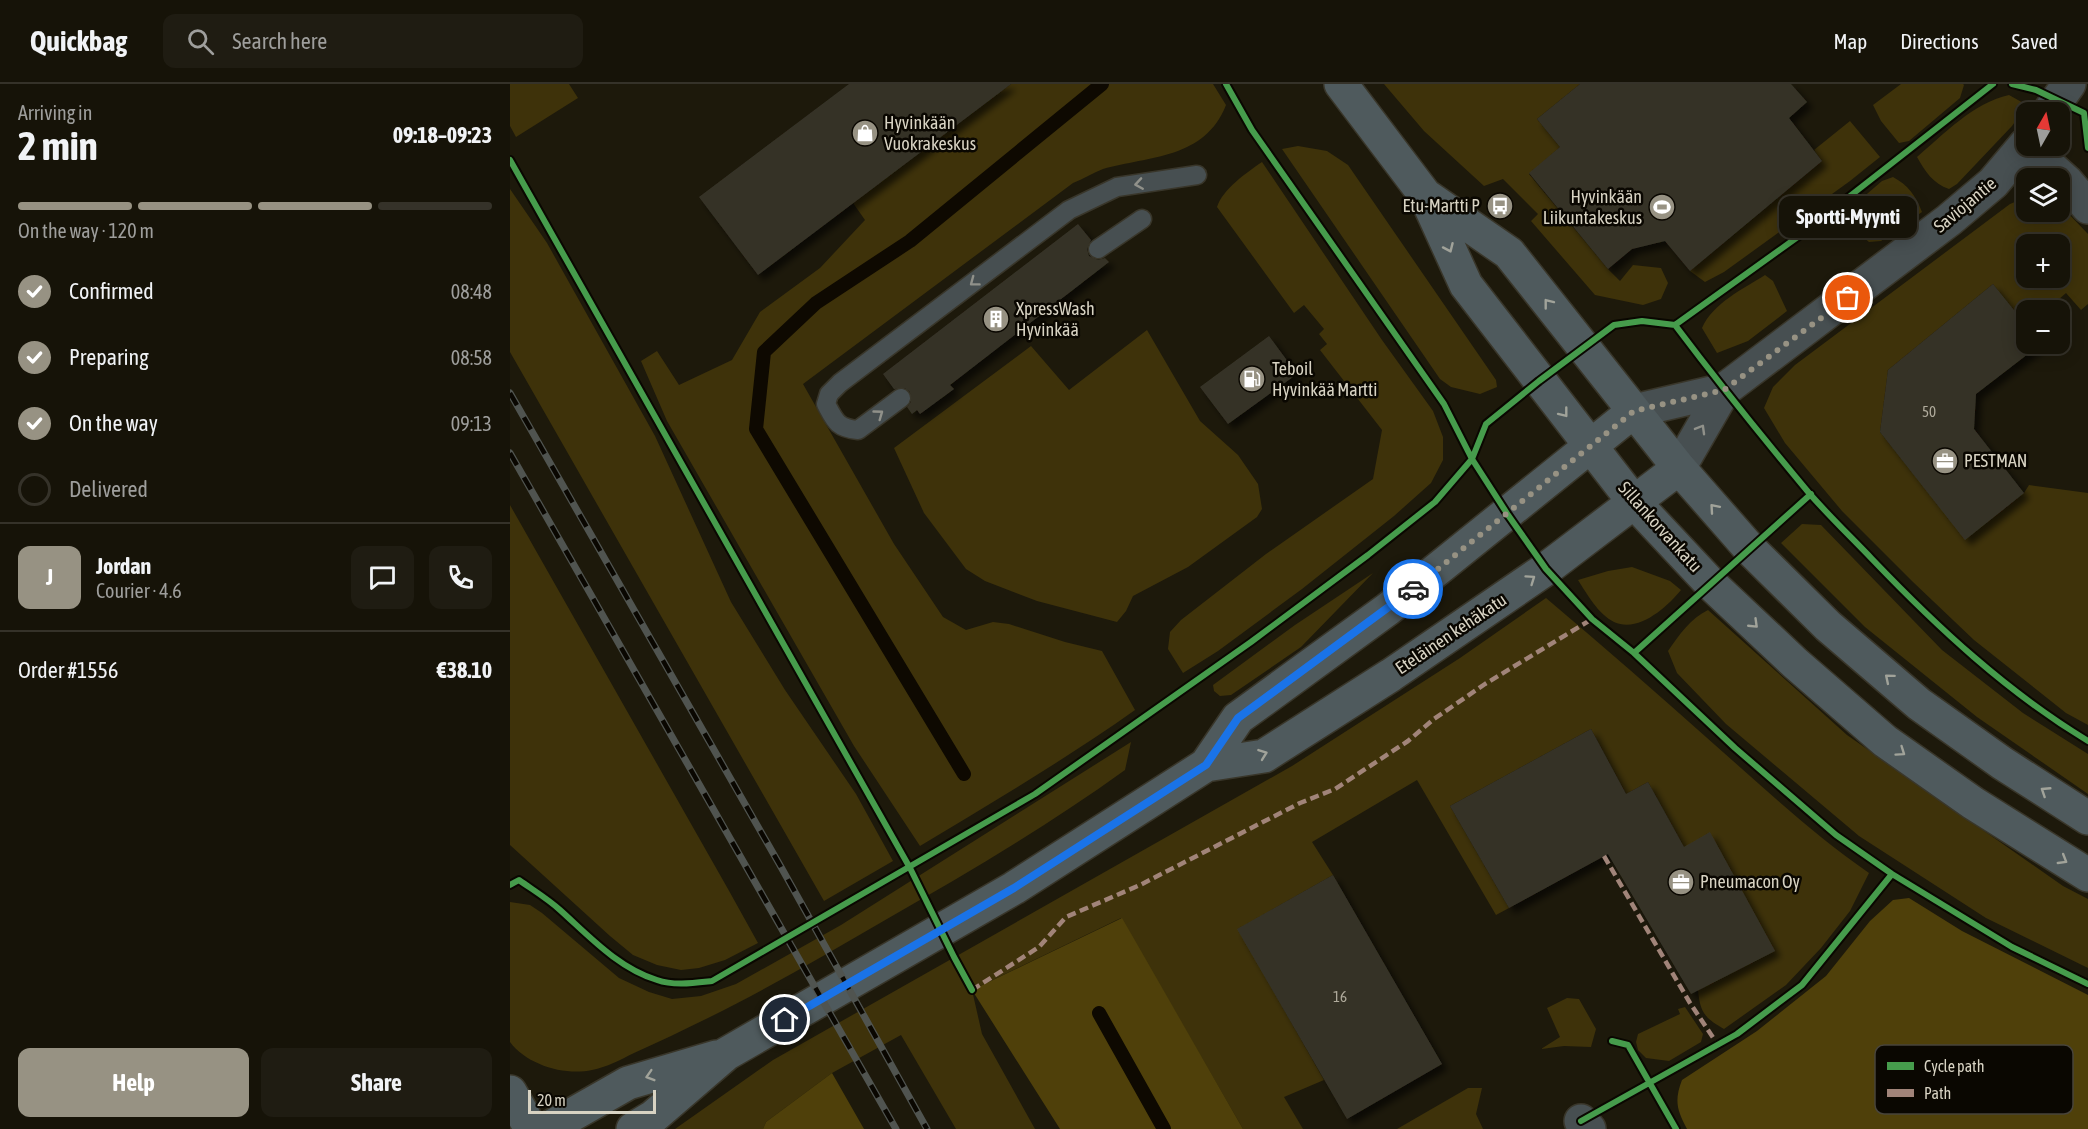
<!DOCTYPE html>
<meta charset="utf-8">
<style>
:root{--surface:#161308;--page:#1f1c12;--text:#f1f3f6;--muted:#9e9e9c;--line:#353229;--accent:#979283}
body{margin:0;font-family:"Asap Condensed",sans-serif;background:var(--page);color:var(--text);height:100vh;display:flex;flex-direction:column;font-size:22px;white-space:nowrap}
*{box-sizing:border-box;margin:0}
p{font-size:20px;color:var(--muted)}
.icon{flex:none;width:33px;height:33px;fill:none;stroke:currentColor;stroke-width:2;stroke-linecap:round;stroke-linejoin:round}
.map{position:relative;flex:1;overflow:hidden}
.side{display:flex;flex-direction:column;background:var(--surface);width:510px}
.side>*{flex:none}
.needle{width:39px;rotate:9deg}
.tools{position:absolute;left:1506px;top:18px;display:grid;gap:12px}
.tools a{display:grid;place-items:center;width:54px;height:54px;border-radius:12px;background:var(--surface);box-shadow:0 3px 15px #0003,0 0 0 2px var(--line);font-size:30px}
.scale{position:absolute;left:18px;bottom:15px;width:128px;box-sizing:border-box;padding-left:6px;border:3px solid #d8d3c3;border-top:0;font-size:16px;line-height:21px;white-space:nowrap;color:#d8d3c3;-webkit-text-stroke:4px #0a0701;paint-order:stroke}
.pin{position:absolute;display:grid;place-items:center;width:51px;height:51px;color:#fff;margin:-26px;border:3px solid #fff;border-radius:50%;box-shadow:0 2px 6px #0007}
.courier{position:absolute;display:grid;place-items:center;width:60px;height:60px;margin:-30px;border:4px solid #1a73e8;border-radius:50%;background:#fff;color:#222;box-shadow:0 2px 8px #0007}
.bubble{position:absolute;height:42px;border-radius:12px;background:var(--surface);box-shadow:0 3px 15px #0003,0 0 0 2px var(--line);font-size:20px;font-weight:700;line-height:42px;text-align:center}
.head em{font-style:normal;font-weight:700}
.head div{display:flex;flex-direction:column-reverse}
.head{display:flex;align-items:center;justify-content:space-between;height:102px;padding:0 18px}
h1{font-size:39px;font-weight:700;line-height:45px}
.bar{display:grid;grid-template-columns:repeat(4,1fr);gap:9px 6px;align-content:center;height:72px;padding:0 18px}
.bar i{height:8px;border-radius:4px;background:var(--line)}
.bar .active{background:var(--accent)}
.bar p{grid-column:span 4}
.line{display:flex;align-items:center;gap:15px;padding:0 18px;border-top:2px solid var(--line)}
.line div{flex:1}
.round{display:grid;place-items:center;flex:none;width:63px;height:63px;border-radius:12px;background:var(--page)}
ol{padding:0 18px;list-style:none}
li{display:flex;align-items:center;gap:18px;height:66px}
li p{margin-inline-start:auto}
li .icon{padding:6px;border-radius:50%;background:var(--accent);color:#fff;stroke-width:4}
li:last-child{color:var(--muted)}
li i{width:33px;height:33px;border:3px solid var(--line);border-radius:50%}
.action{display:flex;gap:12px;margin-top:auto;padding:12px 18px}
.action a{flex:1;height:69px;border-radius:12px;background:var(--accent);color:#fff;font-size:24px;font-weight:700;line-height:69px;text-align:center}
.action a+a{background:var(--page);color:var(--text)}
header{display:flex;align-items:center;gap:36px;box-sizing:border-box;height:84px;padding:0 30px;background:var(--surface);border-bottom:2px solid var(--line)}
header strong{font-size:28px}
nav{display:flex;gap:33px;margin-inline-start:auto;font-size:21px}
.search{width:420px;height:54px;background:var(--page);display:flex;align-items:center;gap:15px;box-sizing:border-box;padding:0 21px;border-radius:12px;color:var(--muted);font-size:22px}
main{display:flex;flex:1;min-height:0}
.map>svg:first-child{display:block}
.green{fill:#3e320a;fill-rule:evenodd}
.forest{fill:#4f400a}
.lines{fill:none;stroke-linecap:round;stroke-linejoin:round}
.stream{stroke:#0e0901;stroke-width:14}
.building{fill:#363327;filter:url(#shadow)}
.lane-casing{stroke:#39362a;stroke-width:21}
.street-casing{stroke:#39362a;stroke-width:36}
.secondary-casing{stroke:#39362a;stroke-width:36}
.lane{stroke:#474f51;stroke-width:18}
.street{stroke:#474f51;stroke-width:33}
.secondary{stroke:#4f5a5d;stroke-width:33}
.rail-casing{stroke:#505450;stroke-width:7}
.rail{stroke:#0a0701;stroke-width:4.5;stroke-dasharray:14;stroke-linecap:butt}
.quiet{stroke:#a18479;stroke-width:4.5;stroke-dasharray:9 4.5;stroke-linecap:butt}
.cycleway-casing{stroke:#0a0701;stroke-width:10}
.cycleway{stroke:#469c4c;stroke-width:6}
.oneway{stroke:#90918a}
.oneway2{stroke:#a1a39a}
.done{stroke:#979283;stroke-width:6;stroke-dasharray:0 10.8}
.route{stroke:#1a73e8;stroke-width:8}
.labels{text-anchor:middle;stroke-width:5;stroke-linejoin:round;paint-order:stroke}
.number-label{font-size:15px;fill:#b0ab9c}
.poi-label{font-size:18px;fill:#d8d3c3;stroke:#0a0701;text-anchor:start}
.street-label{font-size:18px;fill:#d8d3c3;stroke:#0a0701}
.key{fill:#0a0701;stroke:#48443b;stroke-width:1.5}
.key-label{font-size:16px;fill:#d8d3c3}
</style>
<header>
<strong>Quickbag</strong>
<div class="search"><svg class="icon" aria-label="search" viewBox="0 0 24 24"><circle cx="10" cy="10" r="6"/><path d="M15 15l6 6"/></svg>Search here</div>
<nav><a>Map</a><a>Directions</a><a>Saved</a></nav>
</header>
<main>
<section class="side">
<div class="head"><div><h1>2 min</h1><p>Arriving in</p></div><em>09:18–09:23</em></div>
<div class="bar"><i class="active"></i><i class="active"></i><i class="active"></i><i></i><p>On the way · 120 m</p></div>
<ol>
<li><svg class="icon" aria-label="check" viewBox="0 0 24 24"><path d="M5 12l5 5 9-10"/></svg>Confirmed<p>08:48</p></li>
<li><svg class="icon" aria-label="check" viewBox="0 0 24 24"><path d="M5 12l5 5 9-10"/></svg>Preparing<p>08:58</p></li>
<li><svg class="icon" aria-label="check" viewBox="0 0 24 24"><path d="M5 12l5 5 9-10"/></svg>On the way<p>09:13</p></li>
<li><i></i>Delivered</li>
</ol>
<div class="line" style="height:108px"><b class="round" style="background:var(--accent);color:#fff">J</b><div><b>Jordan</b><p>Courier · 4.6</p></div><a class="round"><svg class="icon" aria-label="chat" viewBox="0 0 24 24"><path d="M4 5h16v11H9l-5 4z"/></svg></a><a class="round"><svg class="icon" aria-label="phone" viewBox="0 0 24 24"><path d="M5 4h4l2 5-3 2q2 4 5 5l2-3 5 2v4C11 20 4 13 5 4z"/></svg></a></div>
<div class="line" style="height:78px"><div>Order #1556</div><b>€38.10</b></div>
<div class="action"><a>Help</a><a>Share</a></div>
</section>
<div class="map">
<svg width="1578" height="1045" viewBox="0 0 1578 1045">
<defs>
<filter id="shadow"><feDropShadow dx="5.5" dy="5.5" stdDeviation="3" flood-color="#0009"/></filter>
</defs>
<rect width="100%" height="100%" fill="#1d190b"/>
<!-- green -->
<path class="green" d="M 0,0 L 59,0 L 68,14 L 6,53 L 0,42 Z
M 501,0 L 703,0 L 716,21 C 695,75 639,72 593,85 C 583,89 573,95 563,99 L 293,300 L 384,460 L 433,533 L 456,546 L 483,538 L 499,540 L 555,558 L 592,567 L 625,626 C 556,675 483,718 410,762 L 344,662 L 157,337 L 131,277 L 147,267 L 169,301 L 222,276 L 250,228 L 310,184 L 355,136 L 343,119 Z
M 874,0 L 1070,0 L 1027,35 L 1050,63 L 1019,90 L 1098,185 L 1110,197 L 1123,181 L 1151,184 L 1158,199 L 1151,215 L 1133,221 L 1085,211 L 1021,137 L 1028,130 L 993,95 L 974,102 L 914,47 Z
M 1391,0 L 1453,0 L 1454,1 L 1450,14 L 1399,57 L 1389,59 L 1371,37 L 1363,21 Z
M 1499,11 L 1517,21 L 1502,42 L 1447,100 L 1439,105 C 1423,100 1415,87 1407,73 C 1434,50 1463,19 1499,11 Z
M 1340,37 L 1370,73 L 1340,97 L 1214,188 L 1195,198 L 1180,187 L 1312,77 L 1304,66 Z
M 788,62 L 817,67 L 838,81 L 986,296 L 987,303 L 970,310 L 941,303 L 930,295 L 772,65 Z
M 752,78 L 872,256 L 923,327 L 933,353 L 933,376 L 921,399 L 884,432 L 792,505 L 708,567 L 673,589 L 658,565 L 660,548 L 671,536 L 756,470 L 863,395 L 872,346 L 810,266 L 817,260 L 809,250 L 814,245 L 794,221 L 784,229 L 707,123 C 713,105 736,89 752,78 Z
M 1383,93 C 1398,101 1406,112 1412,128 L 1371,157 L 1359,158 L 1345,146 L 1342,133 L 1344,121 L 1372,97 Z
M 0,105 L 37,159 L 145,352 L 221,518 L 275,606 L 346,710 L 383,777 L 314,817 L 0,268 Z
M 1512,115 L 1516,115 L 1516,128 L 1550,128 L 1550,123 L 1555,126 L 1578,150 L 1578,220 L 1571,226 L 1556,209 L 1540,223 L 1542,226 L 1516,226 L 1516,241 L 1483,200 L 1378,286 L 1370,348 L 1455,455 L 1514,409 L 1519,401 L 1578,409 L 1578,641 L 1556,629 L 1464,556 L 1403,498 L 1332,427 L 1275,359 L 1254,324 L 1263,303 L 1285,281 L 1500,120 ZM 1516,160 L 1550,160 L 1550,194 L 1516,194 Z
M 1255,191 L 1263,197 L 1277,227 L 1238,257 L 1207,269 L 1192,244 C 1203,219 1233,205 1255,191 Z
M 637,246 L 690,337 L 728,371 L 748,400 L 752,425 L 747,433 L 678,483 L 623,512 L 616,527 L 607,538 L 527,517 L 475,497 L 456,485 L 414,429 L 384,364 L 521,262 L 559,306 Z
M 0,421 L 218,805 L 248,859 L 215,876 L 189,884 L 171,886 L 147,881 L 123,871 L 100,852 L 0,761 Z
M 1292,440 L 1311,441 L 1432,566 L 1513,629 L 1578,670 L 1578,710 L 1467,633 L 1355,543 L 1271,459 Z
M 1122,483 L 1160,497 L 1171,506 C 1157,523 1129,549 1104,538 C 1088,530 1077,510 1068,496 L 1098,487 Z
M 863,489 L 791,563 L 721,611 L 710,612 L 704,607 L 703,601 L 785,541 Z
M 1036,514 C 1093,562 1149,611 1205,661 C 1255,705 1304,751 1359,789 L 1340,827 L 1311,864 L 1276,901 L 1214,945 C 1195,934 1190,929 1188,906 L 1264,867 L 1174,763 L 1138,698 L 1116,710 L 1081,645 L 940,722 L 999,824 L 986,831 L 907,696 L 802,758 L 823,791 L 728,845 L 814,996 L 774,1013 L 793,1045 L 733,1045 L 611,834 L 462,906 L 472,950 L 525,1045 L 446,1045 L 391,951 L 322,989 L 256,1038 L 253,1045 L 165,1045 L 263,976 L 782,682 L 950,574 Z
M 1198,526 L 1337,651 L 1553,802 L 1578,815 L 1578,884 L 1476,834 L 1349,752 L 1216,640 L 1167,589 L 1158,567 C 1169,551 1181,534 1198,526 Z
M 621,658 L 615,686 C 539,741 458,789 377,835 C 318,869 259,904 198,934 C 173,946 149,958 124,969 C 110,976 97,983 82,986 C 55,992 17,981 0,958 L 0,818 L 20,821 L 32,829 L 109,894 L 139,908 L 162,915 L 191,912 L 226,900 L 331,841 Z
M 1057,914 L 1069,915 L 1086,945 L 1081,963 L 1054,962 L 1031,965 L 1050,953 L 1037,924 Z
M 1175,923 L 1193,950 L 1191,958 L 1159,977 L 1136,974 L 1128,966 L 1126,958 L 1128,950 L 1170,930 L 1168,925 Z
M 958,1004 L 972,1004 L 966,1030 L 973,1045 L 887,1045 Z"/>
<!-- forest -->
<path class="forest" d="M 1399,814 L 1452,847 L 1578,911 L 1578,1045 L 1177,1045 C 1167,1026 1164,1017 1172,996 L 1247,947 L 1316,892 L 1360,837 L 1383,816 Z
M 612,834 L 627,860 L 733,1045 L 550,1045 L 462,906 Z
M 322,989 L 354,1045 L 253,1045 L 256,1038 Z"/>
<g class="lines">
<!-- stream -->
<path class="stream" d="M 454,690 L 246,345 L 254,268 L 306,219 L 400,157 L 592,0
M 589,929 L 654,1045"/>
</g>
<!-- building -->
<path class="building" d="M 339,0 L 501,0 L 248,191 L 189,113 Z
M 1070,0 L 1281,0 L 1297,18 L 1279,34 L 1312,77 L 1180,187 L 1155,157 L 1122,165 L 1098,185 L 1019,89 L 1050,63 L 1027,35 Z
M 568,140 L 581,156 L 577,165 L 579,172 L 588,176 L 595,174 L 599,178 L 440,301 L 444,305 L 410,330 L 407,326 L 402,330 L 397,323 L 401,318 L 400,308 L 395,304 L 384,305 L 373,290 Z
M 1483,200 L 1516,241 L 1516,260 L 1531,260 L 1466,310 L 1464,345 L 1514,409 L 1455,456 L 1370,348 L 1378,286 Z
M 759,252 L 787,290 L 718,340 L 690,303 Z
M 1081,645 L 1116,710 L 1138,698 L 1174,763 L 1200,748 L 1265,867 L 1181,910 L 1098,770 L 999,824 L 940,722 Z
M 823,791 L 932,980 L 837,1035 L 727,845 Z"/>
<g class="lines">
<defs>
<path id="lane" d="M 588,165 L 632,135
M 391,314 L 348,346 C 327,344 325,337 316,320 L 319,310 L 330,299 L 559,126 L 607,103 L 687,91"/>
<path id="street" d="M 1539,28 L 1559,0
M 1517,62 L 1557,98 L 1578,123
M 1124,327 L 1214,306
M 1169,384 L 1214,306 L 1439,136 L 1483,99 L 1516,60
M 1071,1037 L 1079,1045"/>
<path id="secondary" d="M 831,0 L 915,111 L 956,201 L 1124,418 L 1201,500 L 1285,579 L 1375,657 L 1463,719 L 1578,791
M 915,111 L 999,169 L 1169,384 L 1240,465 L 1318,542 L 1409,620 L 1492,679 L 1578,734
M 696,681 L 728,634 L 878,525 L 1124,327
M 0,1008 L 21,1045
M 37,1045 L 118,999 L 206,973
M 123,1045 L 143,1033 L 216,970 L 504,804 L 696,681 L 754,672 L 881,591 L 1036,485 L 1169,384"/>
</defs>
<!-- lane casing -->
<use href="#lane" class="lane-casing"/>
<!-- street casing -->
<use href="#street" class="street-casing"/>
<!-- secondary casing -->
<use href="#secondary" class="secondary-casing"/>
<!-- lane -->
<use href="#lane" class="lane"/>
<!-- street -->
<use href="#street" class="street"/>
<!-- secondary -->
<use href="#secondary" class="secondary"/>
<defs>
<path id="rail" d="M 0,309 L 271,783 L 417,1045
M 0,369 L 386,1045"/>
</defs>
<!-- rail casing -->
<use href="#rail" class="rail-casing"/>
<!-- rail -->
<use href="#rail" class="rail"/>
<!-- quiet -->
<path class="quiet" d="M 1094,772 L 1180,919 L 1208,961
M 462,906 L 529,863 L 556,833 L 630,801 L 790,719 L 825,705 L 898,657 L 924,635 L 975,600 L 1082,535"/>
<defs>
<path id="cycleway" d="M 716,0 L 742,46 L 934,320 L 962,375 L 998,431 L 1036,485 L 1082,535 L 1124,569 L 1225,664 L 1326,751 L 1382,790 L 1502,863 L 1578,900
M 1502,0 L 1526,6 L 1574,29 L 1578,64
M 0,76 L 400,784 L 444,873 L 462,906
M 1165,241 C 1208,298 1253,354 1299,409 C 1319,432 1341,453 1362,475 C 1427,543 1497,608 1578,657
M 1124,569 L 1301,410
M 0,801 L 9,796 C 23,806 38,815 50,826 C 79,852 108,884 147,896 C 164,902 184,899 202,897 L 525,710 L 741,558 L 858,471 L 925,418 L 962,375 L 976,340 L 1029,297 L 1104,241 L 1132,237 L 1165,241 L 1289,152 L 1483,0
M 1102,957 L 1118,961 L 1166,1045
M 1071,1037 L 1227,950 L 1292,901 L 1382,790"/>
</defs>
<!-- cycleway casing -->
<use href="#cycleway" class="cycleway-casing"/>
<!-- cycleway -->
<use href="#cycleway" class="cycleway"/>
</g>
<!-- one-way arrows -->
<defs><path id="oneway-chevron" d="M-2-3.5L2.5 0L-2 3.5" fill="none" stroke-width="1.6" stroke-linecap="round" stroke-linejoin="round" transform="scale(1.5)"/></defs>
<g class="oneway">
<use href="#oneway-chevron" transform="translate(629 100) rotate(171)"/>
<use href="#oneway-chevron" transform="translate(464 198) rotate(143)"/>
<use href="#oneway-chevron" transform="translate(369 330) rotate(-36)"/>
<use href="#oneway-chevron" transform="translate(1191 345) rotate(-60)"/>
</g>
<g class="oneway2">
<use href="#oneway-chevron" transform="translate(939 164) rotate(66)"/>
<use href="#oneway-chevron" transform="translate(1038 219) rotate(-128)"/>
<use href="#oneway-chevron" transform="translate(1054 329) rotate(52)"/>
<use href="#oneway-chevron" transform="translate(1204 424) rotate(-131)"/>
<use href="#oneway-chevron" transform="translate(1021 495) rotate(-35)"/>
<use href="#oneway-chevron" transform="translate(1244 540) rotate(44)"/>
<use href="#oneway-chevron" transform="translate(1379 594) rotate(-140)"/>
<use href="#oneway-chevron" transform="translate(1391 668) rotate(35)"/>
<use href="#oneway-chevron" transform="translate(753 670) rotate(-20)"/>
<use href="#oneway-chevron" transform="translate(1535 707) rotate(-147)"/>
<use href="#oneway-chevron" transform="translate(1553 776) rotate(31)"/>
<use href="#oneway-chevron" transform="translate(140 992) rotate(163)"/>
</g>
<g class="lines">
<!-- done -->
<path class="done" d="M 903,505 L 1124,327 L 1214,306 L 1338,214"/>
<!-- route -->
<path class="route" d="M 275,936 L 504,804 L 696,681 L 728,634 L 903,505"/>
</g>
<!-- icons -->
<defs>
<symbol id="shop-disc" viewBox="-11 -11 22 22"><circle r="9.5" fill="#979283" stroke="#0a0701"/><path d="M-5-2.5h2.3a2.7 3.5 0 0 1 5.4 0H5L5.5 6h-11ZM-1.5-2.5h3a1.5 2.3 0 0 0-3 0Z" fill="#fff"/></symbol>
<symbol id="bus-disc" viewBox="-11 -11 22 22"><circle r="9.5" fill="#979283" stroke="#0a0701"/><path d="M-5-6H5V4H4V6H2V4H-2V6H-4V4H-5ZM-3.5-4V0h7V-4ZM-3.5 1.2v1.5H-2V1.2ZM2 1.2v1.5H3.5V1.2Z" fill="#fff"/></symbol>
<symbol id="stadium-disc" viewBox="-11 -11 22 22"><circle r="9.5" fill="#979283" stroke="#0a0701"/><path d="M0-5a6.5 5 0 1 0 0 10a6.5 5 0 1 0 0-10ZM-3.5-1.8h7v3.6h-7Z" fill="#fff"/></symbol>
<symbol id="building-disc" viewBox="-11 -11 22 22"><circle r="9.5" fill="#979283" stroke="#0a0701"/><path d="M-4-6H4V6H1V3H-1V6H-4ZM-2.5-4.3h1.7v1.8h-1.7ZM.8-4.3h1.7v1.8H.8ZM-2.5-1h1.7V.8h-1.7ZM.8-1h1.7V.8H.8Z" fill="#fff"/></symbol>
<symbol id="fuel-disc" viewBox="-11 -11 22 22"><circle r="9.5" fill="#979283" stroke="#0a0701"/><path d="M-5.5-6h7V0h2V4h1.3V-2.5L3-4.5l.8-.8L6-3V5H2.5V1h-1V6h-7ZM-4.2-4.7v3.2H.2V-4.7Z" fill="#fff"/></symbol>
<symbol id="office-disc" viewBox="-11 -11 22 22"><circle r="9.5" fill="#979283" stroke="#0a0701"/><path d="M-6-3h4V-5.5h4V-3h4V5H-6ZM-1-4.5V-3h2v-1.5ZM-6 0V1H6V0Z" fill="#fff"/></symbol>
</defs>
<g fill-rule="evenodd">
<use href="#shop-disc" x="340" y="34" width="30" height="30"/>
<use href="#bus-disc" x="975" y="107" width="30" height="30"/>
<use href="#stadium-disc" x="1137" y="108" width="30" height="30"/>
<use href="#building-disc" x="471" y="220" width="30" height="30"/>
<use href="#fuel-disc" x="727" y="280" width="30" height="30"/>
<use href="#office-disc" x="1420" y="362" width="30" height="30"/>
<use href="#office-disc" x="1156" y="783" width="30" height="30"/>
</g>
<g class="labels">
<!-- number labels -->
<g class="number-label">
<text x="1419" y="333">50</text>
<text x="830" y="918">16</text>
</g>
<!-- poi labels -->
<g class="poi-label">
<text x="374" y="45">Hyvinkään<tspan x="374" dy="21">Vuokrakeskus</tspan></text>
<text x="1132" y="119" text-anchor="end">Hyvinkään<tspan x="1132" dy="21">Liikuntakeskus</tspan></text>
<text x="970" y="128" text-anchor="end">Etu-Martti P</text>
<text x="506" y="231">XpressWash<tspan x="506" dy="21">Hyvinkää</tspan></text>
<text x="762" y="291">Teboil<tspan x="762" dy="21">Hyvinkää Martti</tspan></text>
<text x="1454" y="383">PESTMAN</text>
<text x="1190" y="804">Pneumacon Oy</text>
</g>
<!-- street labels -->
<g class="street-label">
<text transform="translate(1455 121) rotate(-40)" y="6">Saviojantie</text>
<text transform="translate(1150 443) rotate(48)" y="6">Sillankorvankatu</text>
<text transform="translate(941 550) rotate(-34)" y="6">Eteläinen kehäkatu</text>
</g>
</g>
<!-- legend -->
<rect x="1365" y="961" width="198" height="69" rx="9" class="key"/>
<rect x="1377" y="978" width="27" height="8" fill="#469c4c"/>
<rect x="1377" y="1005" width="27" height="8" fill="#a18479"/>
<g class="key-label">
<text x="1414" y="988">Cycle path</text>
<text x="1414" y="1015">Path</text>
</g>
</svg>
<div class="tools">
<a><svg class="needle" viewBox="-14 -14 28 28"><path d="M0-13l5 13h-10z" fill="#e53935"/><path d="M0 13l5-13h-10z" fill="#9e9e9c"/></svg></a>
<a><svg class="icon" aria-label="layers" viewBox="0 0 24 24"><path d="M12 4l9 5-9 5-9-5zM3 14l9 5 9-5"/></svg></a>
<a>+</a>
<a>−</a>
</div>
<div class="scale">20 m</div>
<div class="pin" style="left:1338px;top:214px;background:#ea580c"><svg class="icon" aria-label="bag" viewBox="0 0 24 24"><path d="M5 8h14l-1 12H6zM9 8a3 3 0 0 1 6 0"/></svg></div>
<div class="pin" style="left:275px;top:936px;background:#1f2937"><svg class="icon" aria-label="home" viewBox="0 0 24 24"><path d="M3 11l9-7 9 7M6 9v11h12V9"/></svg></div>
<div class="courier" style="left:903px;top:505px"><svg class="icon" aria-label="car" viewBox="0 0 24 24"><path d="M5 17H2v-5l4-1 3-4h7l3 4 3 1v5h-3M9 17h6M6 11h13"/><circle cx="7" cy="17" r="2"/><circle cx="17" cy="17" r="2"/></svg></div>
<div class="bubble" style="left:1269px;top:112px;width:138px">Sportti-Myynti</div>
</div>
</main>
